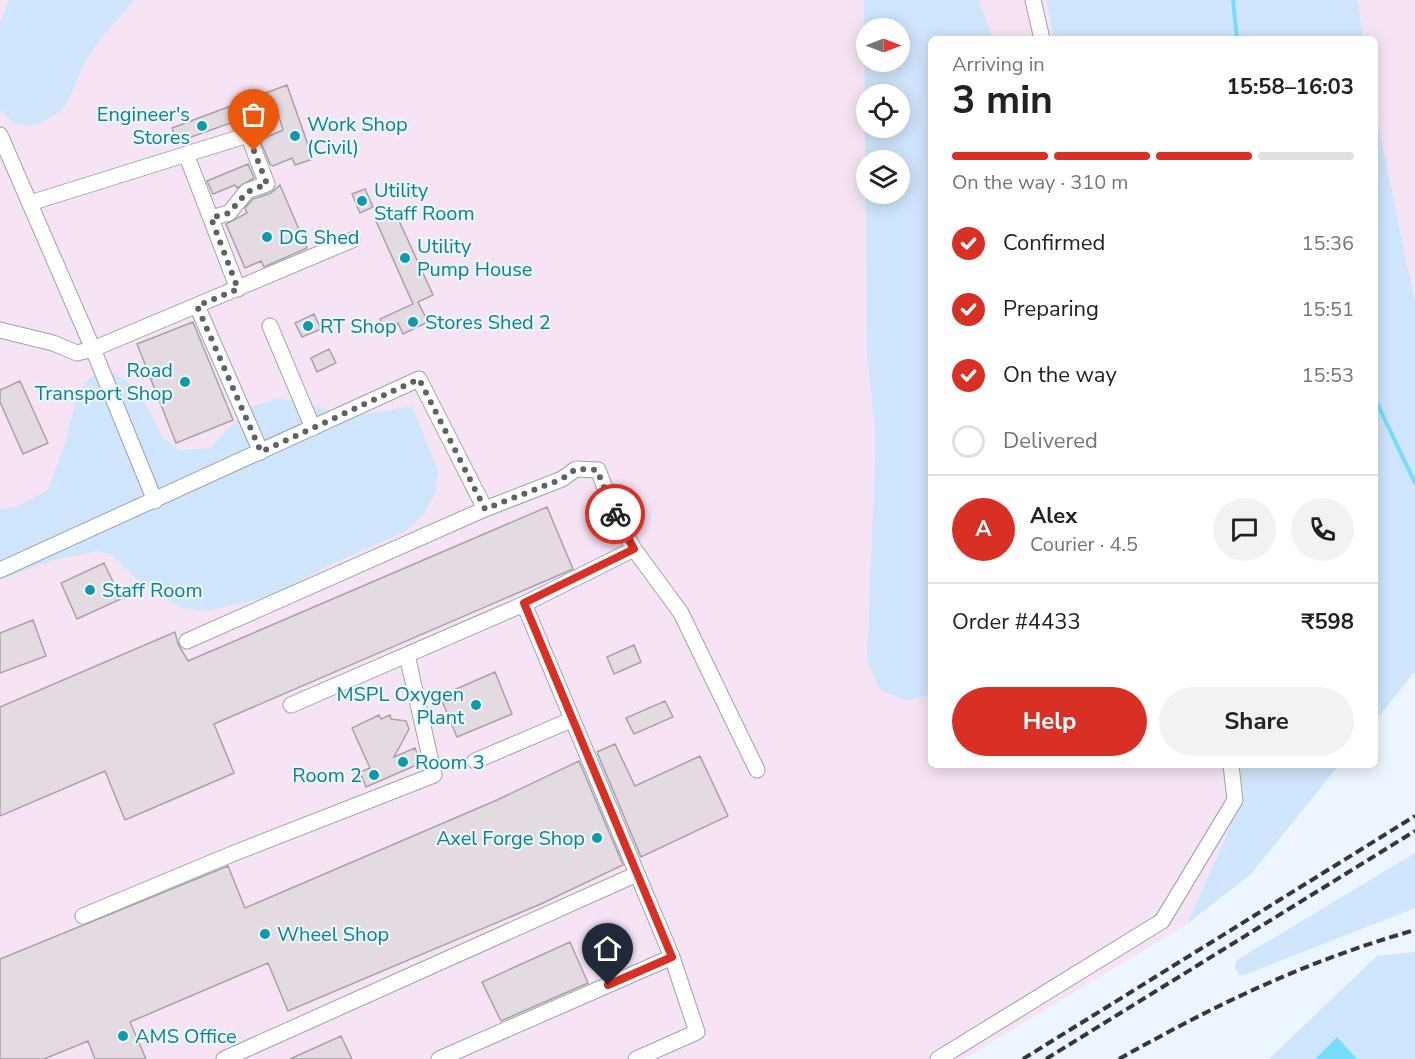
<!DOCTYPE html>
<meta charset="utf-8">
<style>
:root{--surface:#fff;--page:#f2f2f2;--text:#222;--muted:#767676;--line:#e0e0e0;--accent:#d93025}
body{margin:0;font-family:"Nunito Sans",sans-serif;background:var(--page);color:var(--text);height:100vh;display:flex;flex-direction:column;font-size:22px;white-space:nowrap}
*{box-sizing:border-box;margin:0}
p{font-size:20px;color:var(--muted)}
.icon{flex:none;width:33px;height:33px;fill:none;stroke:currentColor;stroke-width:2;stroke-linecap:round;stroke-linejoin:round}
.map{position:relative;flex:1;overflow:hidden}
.sheet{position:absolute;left:928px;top:36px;width:450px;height:732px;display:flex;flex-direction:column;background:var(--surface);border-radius:9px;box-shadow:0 3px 15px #0003}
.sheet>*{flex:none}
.needle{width:39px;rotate:90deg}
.controls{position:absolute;left:856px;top:18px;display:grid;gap:12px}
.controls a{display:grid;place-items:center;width:54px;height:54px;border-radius:50%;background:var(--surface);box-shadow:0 3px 15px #0003;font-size:30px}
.pin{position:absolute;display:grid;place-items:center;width:51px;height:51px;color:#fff;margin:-62px -26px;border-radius:50% 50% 50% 0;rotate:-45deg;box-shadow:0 0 6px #0007}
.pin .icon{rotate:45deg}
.courier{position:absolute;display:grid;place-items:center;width:60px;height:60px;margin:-30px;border:4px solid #d93025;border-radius:50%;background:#fff;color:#222;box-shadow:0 2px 8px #0007}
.overview em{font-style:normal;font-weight:700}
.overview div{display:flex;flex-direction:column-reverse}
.overview{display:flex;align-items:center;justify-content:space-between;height:102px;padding:0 24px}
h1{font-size:39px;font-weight:700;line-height:45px}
.bar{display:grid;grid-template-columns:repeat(4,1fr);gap:9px 6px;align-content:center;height:72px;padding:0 24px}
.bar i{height:8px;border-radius:4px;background:var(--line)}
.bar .selected{background:var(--accent)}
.bar p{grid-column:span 4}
.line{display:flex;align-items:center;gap:15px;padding:0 24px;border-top:2px solid var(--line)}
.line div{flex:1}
.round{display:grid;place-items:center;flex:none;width:63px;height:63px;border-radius:32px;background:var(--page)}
ol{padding:0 24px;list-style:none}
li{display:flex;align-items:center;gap:18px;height:66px}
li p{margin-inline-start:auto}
li .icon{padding:6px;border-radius:50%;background:var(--accent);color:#fff;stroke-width:4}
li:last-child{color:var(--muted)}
li i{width:33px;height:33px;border:3px solid var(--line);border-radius:50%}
.cta{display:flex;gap:12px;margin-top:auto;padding:12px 24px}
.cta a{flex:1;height:69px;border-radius:36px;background:var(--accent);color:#fff;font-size:24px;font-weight:700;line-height:69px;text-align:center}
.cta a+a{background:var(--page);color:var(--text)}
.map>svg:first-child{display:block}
.industrial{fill:#f6e4f5;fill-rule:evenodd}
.green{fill:#cfe5fb;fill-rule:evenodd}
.water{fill:#75ddfa}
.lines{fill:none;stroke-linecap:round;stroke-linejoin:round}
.stream{stroke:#75ddfa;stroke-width:4}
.building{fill:#e4dae1;stroke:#aaa1a8;stroke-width:1.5}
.minor-casing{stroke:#9ba3ab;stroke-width:17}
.minor{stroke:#fff;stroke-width:15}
.rail{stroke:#34383c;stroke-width:4;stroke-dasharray:9 4.5;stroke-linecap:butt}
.done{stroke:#5f6368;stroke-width:6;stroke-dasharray:0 10.8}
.route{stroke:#d93025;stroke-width:8}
.culture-dot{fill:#0f9aa8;stroke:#edf5fe;stroke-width:2}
.labels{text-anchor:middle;stroke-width:4.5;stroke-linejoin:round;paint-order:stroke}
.culture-label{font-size:20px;fill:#0d838f;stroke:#edf5fe;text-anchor:start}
</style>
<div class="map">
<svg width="1415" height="1059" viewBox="0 0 1415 1059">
<rect width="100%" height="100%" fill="#edf5fe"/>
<!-- industrial -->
<path class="industrial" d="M 0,0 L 1046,0 L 1054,39 L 932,39 L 932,765 L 1240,765 L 1244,796 L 1187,924 L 964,1059 L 0,1059 ZM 867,28 L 900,28 L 900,62 L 867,62 ZM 867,94 L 900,94 L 900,128 L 867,128 ZM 867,160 L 900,160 L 900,194 L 867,194 Z
M 1358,0 L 1415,0 L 1415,302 L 1376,113 L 1376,39 L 1363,39 Z"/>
<!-- green -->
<path class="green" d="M 9,0 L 134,0 C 120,18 102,35 90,54 C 68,87 77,114 31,125 C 17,128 7,119 0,109 L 0,23 Z
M 864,0 L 979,0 L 993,39 L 932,39 L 932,694 L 907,701 L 879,689 L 867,660 L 876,438 L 867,354 ZM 867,28 L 900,28 L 900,62 L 867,62 ZM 867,94 L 900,94 L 900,128 L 867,128 ZM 900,160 L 900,194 L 867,194 L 867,160 Z
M 1046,0 L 1358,0 L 1363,39 L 1054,39 Z
M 1376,113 L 1415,302 L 1415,671 L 1376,720 Z
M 114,373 L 128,382 L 150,411 L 162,437 L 180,450 L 210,448 L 250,407 L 278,398 L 339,412 L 370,414 L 412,406 L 438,471 L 435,493 L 425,513 L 406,531 L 330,565 L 272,596 L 206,611 L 182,608 L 142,584 L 111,554 L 97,551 L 53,560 L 0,580 L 0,510 L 20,505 L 48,490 L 65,445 L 76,397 L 91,376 Z
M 1240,765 L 1339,765 L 1251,874 L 1187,924 L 1244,796 Z
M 1415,853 L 1415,908 L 1246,974 L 1239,975 L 1235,967 L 1237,960 Z
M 1415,952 L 1415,1059 L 1357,1059 L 1337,1037 L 1315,1059 L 1269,1059 L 1377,956 Z"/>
<!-- water -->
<path class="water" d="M 1337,1037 L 1357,1059 L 1315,1059 Z"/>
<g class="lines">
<!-- stream -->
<path class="stream" d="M 1233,0 L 1237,39
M 1376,401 L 1415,483"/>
</g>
<!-- building -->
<path class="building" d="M 287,85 L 313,159 L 295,165 L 292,158 L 273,166 L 270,164 L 260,140 L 283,130 L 276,107 L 177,142 L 172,128 Z
M 248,164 L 254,178 L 237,188 L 235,185 L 213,194 L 207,181 Z
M 280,185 L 307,248 L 264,267 L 261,261 L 245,268 L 226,224 L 247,213 L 245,208 L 253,199 L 271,193 Z
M 365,189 L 373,207 L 360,213 L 352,194 Z
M 395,212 L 433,295 L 418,302 L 428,322 L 403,334 L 398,323 L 385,329 L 380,319 L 413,304 L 376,221 Z
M 314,314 L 321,329 L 302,337 L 295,323 Z
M 193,322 L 233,420 L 176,443 L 137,344 Z
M 329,349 L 336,363 L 317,372 L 311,358 Z
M 20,381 L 48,443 L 23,454 L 0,402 L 0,390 Z
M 547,507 L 573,569 L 214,724 L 234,773 L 125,820 L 105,771 L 0,816 L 0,707 L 175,632 L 178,644 L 188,661 Z
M 104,563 L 121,599 L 77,619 L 61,583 Z
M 33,620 L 46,656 L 0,673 L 0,633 Z
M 634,645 L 641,662 L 614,674 L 607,657 Z
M 495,672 L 512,714 L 457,737 L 440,696 Z
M 665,701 L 673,717 L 634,734 L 626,718 Z
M 379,715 L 381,719 L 390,715 L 391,719 L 406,721 L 409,729 L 394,757 L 415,748 L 421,763 L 366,787 L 360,772 L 370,768 L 352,728 Z
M 615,744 L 635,786 L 700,756 L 728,816 L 641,857 L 597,752 Z
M 579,761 L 623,865 L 543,903 L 288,1011 L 268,963 L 130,1022 L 146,1059 L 95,1059 L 88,1041 L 44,1059 L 0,1059 L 0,959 L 228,866 L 245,908 L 497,800 Z
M 570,942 L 588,983 L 501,1021 L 482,982 Z
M 341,1036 L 352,1059 L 290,1059 Z"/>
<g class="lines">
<defs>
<path id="minor" d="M 1033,0 L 1042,39
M 0,135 L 93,349 L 155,501
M 186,154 L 238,289
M 30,203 L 248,135 L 267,184 L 247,191 L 229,213 L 211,218
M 197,306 L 261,452
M 270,326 L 313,428
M 0,330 L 53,343 L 77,353 L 93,349 L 352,240
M 634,549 L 681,613 L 757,770
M 0,570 L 419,379 L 485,509 L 562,479 L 576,469 L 598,470 L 616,516 L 634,549 L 524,604 L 672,957 L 439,1059
M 187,641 L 485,509
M 291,705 L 524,604
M 475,761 L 571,720
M 83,916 L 232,854 L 434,775 L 407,655
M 224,1059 L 637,874
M 636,1059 L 697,1032 L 672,957
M 938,1059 L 1162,921 L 1235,800 L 1231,765"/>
</defs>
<!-- minor casing -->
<use href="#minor" class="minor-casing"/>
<!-- minor -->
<use href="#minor" class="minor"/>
<!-- rail -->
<path class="rail" d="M 1023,1059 L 1415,816
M 1046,1059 L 1415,831
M 1119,1059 C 1217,1004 1306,961 1415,930"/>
</g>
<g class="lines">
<!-- done -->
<path class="done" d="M 254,151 L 267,184 L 247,192 L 229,213 L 211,218 L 238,289 L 197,306 L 261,452 L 419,379 L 485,509 L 562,479 L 576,469 L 597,470 L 615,514"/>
<!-- route -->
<path class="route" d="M 608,985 L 672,957 L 524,603 L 634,549 L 615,514"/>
</g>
<!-- markers -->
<g class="culture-dot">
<circle cx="202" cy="126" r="6"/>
<circle cx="295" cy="136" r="6"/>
<circle cx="362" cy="201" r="6"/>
<circle cx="267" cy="237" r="6"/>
<circle cx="405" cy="258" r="6"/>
<circle cx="413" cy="322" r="6"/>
<circle cx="308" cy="326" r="6"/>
<circle cx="185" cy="382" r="6"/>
<circle cx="90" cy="590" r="6"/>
<circle cx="476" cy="705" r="6"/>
<circle cx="403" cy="762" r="6"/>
<circle cx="374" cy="775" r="6"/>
<circle cx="597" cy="838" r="6"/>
<circle cx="265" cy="934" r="6"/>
<circle cx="123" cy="1036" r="6"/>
</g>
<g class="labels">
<!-- culture labels -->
<g class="culture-label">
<text x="190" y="121" text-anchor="end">Engineer's<tspan x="190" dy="23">Stores</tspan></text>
<text x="307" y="131">Work Shop<tspan x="307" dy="23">(Civil)</tspan></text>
<text x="374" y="197">Utility<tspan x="374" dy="23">Staff Room</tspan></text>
<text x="279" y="244">DG Shed</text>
<text x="417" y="253">Utility<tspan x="417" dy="23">Pump House</tspan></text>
<text x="425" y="329">Stores Shed 2</text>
<text x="320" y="333">RT Shop</text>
<text x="173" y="377" text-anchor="end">Road<tspan x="173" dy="23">Transport Shop</tspan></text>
<text x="102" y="597">Staff Room</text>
<text x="464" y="701" text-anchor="end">MSPL Oxygen<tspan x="464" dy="23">Plant</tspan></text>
<text x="415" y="769">Room 3</text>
<text x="362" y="782" text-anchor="end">Room 2</text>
<text x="585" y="845" text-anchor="end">Axel Forge Shop</text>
<text x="277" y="941">Wheel Shop</text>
<text x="135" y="1043">AMS Office</text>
</g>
</g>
</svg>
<div class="controls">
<a><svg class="needle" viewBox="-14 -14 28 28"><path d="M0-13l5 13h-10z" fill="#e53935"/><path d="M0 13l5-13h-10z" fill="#767676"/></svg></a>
<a><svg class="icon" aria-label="locate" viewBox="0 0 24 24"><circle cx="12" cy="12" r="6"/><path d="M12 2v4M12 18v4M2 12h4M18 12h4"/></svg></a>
<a><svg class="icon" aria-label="layers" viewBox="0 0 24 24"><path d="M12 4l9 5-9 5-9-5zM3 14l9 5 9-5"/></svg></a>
</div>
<div class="pin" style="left:254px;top:151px;background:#ea580c"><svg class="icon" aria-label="bag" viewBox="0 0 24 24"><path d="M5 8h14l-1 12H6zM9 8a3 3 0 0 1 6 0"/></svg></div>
<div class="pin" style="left:608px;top:985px;background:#1f2937"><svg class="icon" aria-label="home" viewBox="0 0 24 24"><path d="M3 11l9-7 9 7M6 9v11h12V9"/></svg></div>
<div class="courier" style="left:615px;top:514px"><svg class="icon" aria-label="bike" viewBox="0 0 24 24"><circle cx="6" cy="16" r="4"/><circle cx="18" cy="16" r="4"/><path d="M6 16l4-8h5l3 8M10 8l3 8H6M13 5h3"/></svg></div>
<section class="sheet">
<div class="overview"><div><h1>3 min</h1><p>Arriving in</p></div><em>15:58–16:03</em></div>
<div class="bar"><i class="selected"></i><i class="selected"></i><i class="selected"></i><i></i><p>On the way · 310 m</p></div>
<ol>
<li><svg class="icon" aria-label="check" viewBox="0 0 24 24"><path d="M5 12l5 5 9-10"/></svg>Confirmed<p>15:36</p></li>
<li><svg class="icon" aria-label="check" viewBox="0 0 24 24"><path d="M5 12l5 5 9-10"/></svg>Preparing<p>15:51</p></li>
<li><svg class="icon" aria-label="check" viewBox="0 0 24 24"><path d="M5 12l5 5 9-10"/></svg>On the way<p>15:53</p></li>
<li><i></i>Delivered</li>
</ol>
<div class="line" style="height:108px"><b class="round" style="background:var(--accent);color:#fff">A</b><div><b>Alex</b><p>Courier · 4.5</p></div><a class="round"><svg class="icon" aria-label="chat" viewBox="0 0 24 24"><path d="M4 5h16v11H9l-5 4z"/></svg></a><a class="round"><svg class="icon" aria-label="phone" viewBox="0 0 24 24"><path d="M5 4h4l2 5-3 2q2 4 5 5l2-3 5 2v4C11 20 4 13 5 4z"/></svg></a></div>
<div class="line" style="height:78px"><div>Order #4433</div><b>₹598</b></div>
<div class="cta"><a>Help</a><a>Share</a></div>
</section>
</div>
